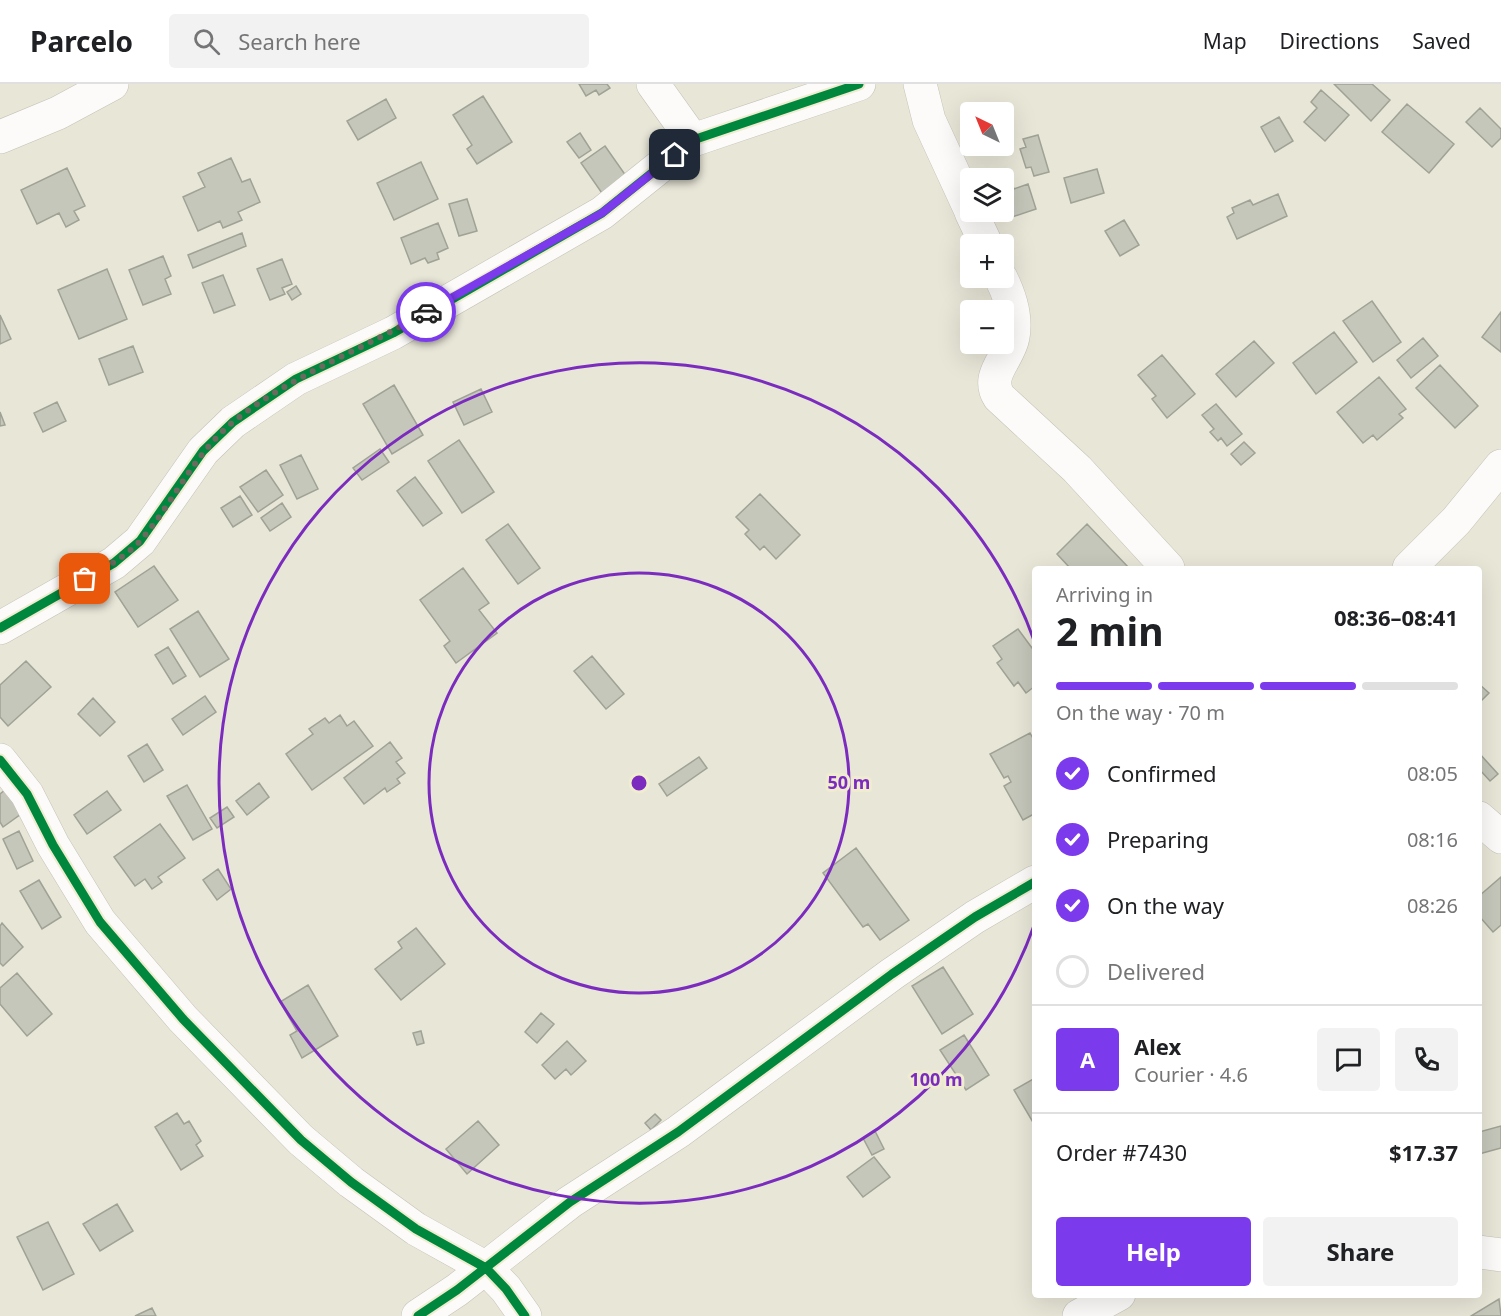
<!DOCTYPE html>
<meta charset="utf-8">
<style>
:root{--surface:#fff;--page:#f2f2f2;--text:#202124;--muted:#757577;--line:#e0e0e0;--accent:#7c3aed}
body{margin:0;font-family:"Noto Sans",sans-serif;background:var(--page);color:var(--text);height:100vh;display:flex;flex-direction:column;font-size:22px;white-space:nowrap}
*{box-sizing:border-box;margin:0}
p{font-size:20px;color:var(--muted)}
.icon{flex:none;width:33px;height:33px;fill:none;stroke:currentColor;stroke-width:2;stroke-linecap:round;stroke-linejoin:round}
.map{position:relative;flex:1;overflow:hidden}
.panel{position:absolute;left:1032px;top:482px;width:450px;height:732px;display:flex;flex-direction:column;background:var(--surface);border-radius:6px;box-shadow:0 6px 24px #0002}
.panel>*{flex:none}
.needle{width:39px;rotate:317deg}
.controls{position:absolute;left:960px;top:18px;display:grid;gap:12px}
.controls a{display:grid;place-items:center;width:54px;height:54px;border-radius:6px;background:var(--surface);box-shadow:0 6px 24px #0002;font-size:30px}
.pin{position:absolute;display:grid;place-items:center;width:51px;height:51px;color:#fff;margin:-26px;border-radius:12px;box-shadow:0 3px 9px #0006}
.courier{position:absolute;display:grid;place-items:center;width:60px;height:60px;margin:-30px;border:4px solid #7c3aed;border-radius:50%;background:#fff;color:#222;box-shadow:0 2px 8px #0007}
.overview em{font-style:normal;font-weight:700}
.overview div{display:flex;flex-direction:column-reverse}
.overview{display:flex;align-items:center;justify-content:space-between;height:102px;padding:0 24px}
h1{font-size:39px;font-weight:700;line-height:45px}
.bar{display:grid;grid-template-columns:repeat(4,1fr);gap:9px 6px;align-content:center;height:72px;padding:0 24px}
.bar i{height:8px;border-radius:4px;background:var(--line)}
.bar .current{background:var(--accent)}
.bar p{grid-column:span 4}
.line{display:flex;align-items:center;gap:15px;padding:0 24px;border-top:2px solid var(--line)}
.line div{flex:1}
.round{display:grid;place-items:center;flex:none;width:63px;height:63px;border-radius:6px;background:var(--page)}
ol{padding:0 24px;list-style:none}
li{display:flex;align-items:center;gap:18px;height:66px}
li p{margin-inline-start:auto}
li .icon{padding:6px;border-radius:50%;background:var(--accent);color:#fff;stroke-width:4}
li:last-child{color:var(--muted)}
li i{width:33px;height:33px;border:3px solid var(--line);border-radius:50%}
.action{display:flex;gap:12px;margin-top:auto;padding:12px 24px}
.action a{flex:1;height:69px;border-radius:6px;background:var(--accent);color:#fff;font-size:24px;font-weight:700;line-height:69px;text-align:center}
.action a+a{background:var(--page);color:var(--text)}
header{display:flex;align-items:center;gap:36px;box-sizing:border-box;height:84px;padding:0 30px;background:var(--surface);border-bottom:2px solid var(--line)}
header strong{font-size:28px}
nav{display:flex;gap:33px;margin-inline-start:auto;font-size:21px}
.search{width:420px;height:54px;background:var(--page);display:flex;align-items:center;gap:15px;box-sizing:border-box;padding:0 21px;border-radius:6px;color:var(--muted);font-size:22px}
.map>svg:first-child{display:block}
.building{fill:#c6c7bb;stroke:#a0a296;stroke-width:1.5}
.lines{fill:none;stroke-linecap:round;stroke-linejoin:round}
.minor-casing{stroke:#c4c2b7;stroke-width:34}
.minor{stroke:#fcfbf9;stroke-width:33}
.cycleway-casing{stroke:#efecd0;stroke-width:13}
.cycleway{stroke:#00873e;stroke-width:9}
.done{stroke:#6c6a5e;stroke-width:6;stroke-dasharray:0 10.8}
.route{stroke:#7c3aed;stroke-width:8}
.ring{fill:none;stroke:#7b2cbf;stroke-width:3}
.centre{fill:#7b2cbf;stroke:#efecd0;stroke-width:3}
.ring-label{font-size:18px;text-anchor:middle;font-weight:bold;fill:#7b2cbf;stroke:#efecd0;stroke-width:6;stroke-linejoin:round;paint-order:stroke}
</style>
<header>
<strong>Parcelo</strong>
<div class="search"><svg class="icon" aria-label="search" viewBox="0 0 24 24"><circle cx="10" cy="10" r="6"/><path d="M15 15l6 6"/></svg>Search here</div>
<nav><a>Map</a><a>Directions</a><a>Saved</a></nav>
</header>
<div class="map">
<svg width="1501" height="1232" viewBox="0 0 1501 1232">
<rect width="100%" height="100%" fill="#e8e6d7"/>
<!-- building -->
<path class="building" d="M 579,0 L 607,0 L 610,4 L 599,11 L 596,6 L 586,12 Z
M 1334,0 L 1372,0 L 1390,16 L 1371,37 Z
M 1321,6 L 1349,31 L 1325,57 L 1304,38 L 1317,24 L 1311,18 Z
M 483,12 L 512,58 L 477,80 L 467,65 L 472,61 L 453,31 Z
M 386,15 L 396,34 L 358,56 L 347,37 Z
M 1407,20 L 1454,60 L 1429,89 L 1382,48 Z
M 1480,24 L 1501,45 L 1501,54 L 1492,63 L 1466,38 Z
M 1279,33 L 1293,57 L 1275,68 L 1261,43 Z
M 580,49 L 591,66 L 579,74 L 567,58 Z
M 1038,51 L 1049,88 L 1034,92 L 1031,83 L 1026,84 L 1020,65 L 1026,63 L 1023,55 Z
M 605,62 L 631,99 L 606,115 L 581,79 Z
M 231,74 L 242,98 L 250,95 L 260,118 L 238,128 L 242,136 L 223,144 L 220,137 L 198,147 L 183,113 L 205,103 L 198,89 Z
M 421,78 L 438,115 L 394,136 L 377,99 Z
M 67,84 L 85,122 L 74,127 L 79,136 L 66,143 L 59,129 L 37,140 L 21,106 Z
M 1097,85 L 1104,109 L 1071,119 L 1064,94 Z
M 1012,99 L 1014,105 L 1028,100 L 1036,125 L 1003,136 L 1000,128 L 1004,128 L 1004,102 Z
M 1278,110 L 1287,132 L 1237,155 L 1227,133 L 1234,129 L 1232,124 L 1250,116 L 1253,121 Z
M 467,115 L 477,147 L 459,152 L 449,120 Z
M 1124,136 L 1139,161 L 1120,172 L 1105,147 Z
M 438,139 L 448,164 L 437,169 L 439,175 L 428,179 L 425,174 L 411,180 L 401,154 Z
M 242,149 L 246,162 L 193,184 L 188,171 Z
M 163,172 L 171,192 L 165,195 L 171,210 L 143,221 L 129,186 Z
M 282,175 L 292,200 L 282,204 L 285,210 L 270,216 L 257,185 Z
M 107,185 L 127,235 L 79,255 L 58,206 Z
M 223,191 L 235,221 L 214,229 L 202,199 Z
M 296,202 L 301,210 L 292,216 L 287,208 Z
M 1372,217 L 1401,258 L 1373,278 L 1343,237 Z
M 1501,228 L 1501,268 L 1482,253 Z
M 0,231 L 11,255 L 0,260 Z
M 1334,248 L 1357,278 L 1316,310 L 1293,279 Z
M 1423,254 L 1438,272 L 1411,294 L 1397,276 Z
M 1254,257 L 1274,279 L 1236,313 L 1216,290 Z
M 133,262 L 143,288 L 109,301 L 99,275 Z
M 1162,271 L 1195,310 L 1167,334 L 1152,315 L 1156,312 L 1138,291 Z
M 1440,281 L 1478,322 L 1455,344 L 1416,304 Z
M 1379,293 L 1406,325 L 1399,330 L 1403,334 L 1377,356 L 1373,351 L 1363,359 L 1337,328 Z
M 394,301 L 423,351 L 392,370 L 363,320 Z
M 481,305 L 492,328 L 464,341 L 453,318 Z
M 57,318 L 66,337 L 43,348 L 34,329 Z
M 1216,320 L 1242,350 L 1227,362 L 1221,354 L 1218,357 L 1210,348 L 1214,345 L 1202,331 Z
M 0,328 L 5,341 L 0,342 Z
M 459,356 L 494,408 L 462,429 L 428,377 Z
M 1244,358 L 1255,369 L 1241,381 L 1231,370 Z
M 380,365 L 389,378 L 362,396 L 353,384 Z
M 301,371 L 318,405 L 297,415 L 280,381 Z
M 266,386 L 283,411 L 258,428 L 240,403 Z
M 415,393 L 442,429 L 423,442 L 397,407 Z
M 760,410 L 800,451 L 776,475 L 764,462 L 760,466 L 745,450 L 749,446 L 736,433 Z
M 240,412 L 252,431 L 233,443 L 221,424 Z
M 282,419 L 291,433 L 270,447 L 261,434 Z
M 508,440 L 540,484 L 518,500 L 486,456 Z
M 1087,440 L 1129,484 L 1070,484 L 1057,470 Z
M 154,482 L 178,516 L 138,543 L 115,508 Z
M 463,484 L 489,519 L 479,526 L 497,549 L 456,579 L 444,562 L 450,557 L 420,516 Z
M 198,527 L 229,575 L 200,593 L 170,545 Z
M 1018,545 L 1035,568 L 1035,602 L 1026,609 L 1018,598 L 1014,602 L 997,579 L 1002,575 L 993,562 Z
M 168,563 L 186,592 L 173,600 L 155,571 Z
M 592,572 L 624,610 L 606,625 L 574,587 Z
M 26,577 L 51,603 L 8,642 L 0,633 L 0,601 Z
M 1479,600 L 1489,609 L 1479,619 Z
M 205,612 L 216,628 L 183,651 L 172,635 Z
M 93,614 L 115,638 L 100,652 L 78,630 Z
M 340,631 L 347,642 L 354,637 L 373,662 L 312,706 L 286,670 L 313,650 L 309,645 L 325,634 L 329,639 Z
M 1030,649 L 1035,658 L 1035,734 L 1032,731 L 1023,736 L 1004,702 L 1011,698 L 1008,692 L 1004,694 L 990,670 Z
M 390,658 L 402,674 L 396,678 L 405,689 L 397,695 L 400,699 L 387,708 L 385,704 L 364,720 L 344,694 Z
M 147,660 L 163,686 L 144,698 L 128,672 Z
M 1479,669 L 1498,690 L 1490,697 L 1479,685 Z
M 699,673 L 707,684 L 667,712 L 659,700 Z
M 259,699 L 269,713 L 247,731 L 236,717 Z
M 187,701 L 212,745 L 193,756 L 167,712 Z
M 5,706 L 21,730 L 3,743 L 0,738 L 0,710 Z
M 107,707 L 121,726 L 87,750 L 74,731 Z
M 227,723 L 234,733 L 217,744 L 210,734 Z
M 160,740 L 185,774 L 158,793 L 162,798 L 152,805 L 145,795 L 135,802 L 114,773 Z
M 19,747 L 33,777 L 17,785 L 3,755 Z
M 856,764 L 909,836 L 880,856 L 868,840 L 863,843 L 823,789 Z
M 218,785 L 231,805 L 217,816 L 203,796 Z
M 1501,793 L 1501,841 L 1493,848 L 1479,832 L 1479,812 Z
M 39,796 L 61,833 L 42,845 L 20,807 Z
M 2,839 L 23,863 L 3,882 L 0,879 L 0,842 Z
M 416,844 L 445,880 L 401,916 L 375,885 L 402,864 L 398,858 Z
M 943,883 L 973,930 L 942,950 L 912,902 Z
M 17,889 L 52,930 L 27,952 L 0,920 L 0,904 Z
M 308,901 L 338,952 L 302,974 L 290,951 L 297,947 L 280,918 Z
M 541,929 L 554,940 L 537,959 L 525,948 Z
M 421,947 L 424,959 L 417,961 L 413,949 Z
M 964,951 L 989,991 L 966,1006 L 940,966 Z
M 567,957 L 586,977 L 571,991 L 566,985 L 555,995 L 542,981 Z
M 1035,994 L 1035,1039 L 1034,1040 L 1014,1006 Z
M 177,1029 L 184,1040 L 189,1037 L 201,1057 L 196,1061 L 203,1072 L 181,1086 L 155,1043 Z
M 655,1030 L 661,1036 L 651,1046 L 645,1039 Z
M 478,1037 L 499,1061 L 467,1090 L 446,1065 Z
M 1501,1042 L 1501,1064 L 1479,1070 L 1479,1048 Z
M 875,1047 L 884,1065 L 872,1071 L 863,1054 Z
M 874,1073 L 890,1093 L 863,1113 L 847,1093 Z
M 117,1120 L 133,1147 L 100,1167 L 83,1140 Z
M 48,1138 L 74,1190 L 43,1206 L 17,1153 Z
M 1499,1215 L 1501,1232 L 1471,1232 Z
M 152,1224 L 156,1232 L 135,1232 Z"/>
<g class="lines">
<defs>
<path id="minor" d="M 653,0 L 693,56
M 920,0 L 929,36 L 970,125
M 0,53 L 58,29 L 112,0
M 971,128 L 986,160
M 1001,194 C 1010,212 1017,232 1013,253 C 1009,275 985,291 999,313 L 1077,385 L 1168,484
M 1409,484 L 1456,437 L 1501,382
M 0,544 L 114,479 L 140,457 L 203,367 L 233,338 L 296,295 L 393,249 L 602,129 L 693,56 L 859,0
M 0,676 L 27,710 L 53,761 L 100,838 L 183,935 L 301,1056 L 351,1098 L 416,1145 L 486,1184 L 506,1205 L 525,1232
M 1479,734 L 1501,753
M 1479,1168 L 1501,1171
M 418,1232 L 457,1206 L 570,1118 L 678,1048 L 892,890 L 975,833 L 1035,798
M 1079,1232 L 1119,1210"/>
</defs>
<!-- minor casing -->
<use href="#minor" class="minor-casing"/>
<!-- minor -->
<use href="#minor" class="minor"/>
<defs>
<path id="cycleway" d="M 0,544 L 114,479 L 140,457 L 203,367 L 233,338 L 296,295 L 393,249 L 602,129 L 693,56 L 859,0
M 0,676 L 27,710 L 53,761 L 100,838 L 183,935 L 301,1056 L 351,1098 L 416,1145 L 486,1184 L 506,1205 L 525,1232
M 418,1232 L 457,1206 L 570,1118 L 678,1048 L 892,890 L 975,833 L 1035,798"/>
</defs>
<!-- cycleway casing -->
<use href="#cycleway" class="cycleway-casing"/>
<!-- cycleway -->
<use href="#cycleway" class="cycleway"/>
</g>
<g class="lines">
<!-- done -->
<path class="done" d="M 85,495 C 104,484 126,473 141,456 C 174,418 193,371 233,338 C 291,291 363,266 426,228"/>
<!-- route -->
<path class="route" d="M 426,228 L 602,129 L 675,71"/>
</g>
<!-- distance rings -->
<g class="ring">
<circle cx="639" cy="699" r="210"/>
<path d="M1035 839A420 420 0 1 1 1035 559"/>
</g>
<circle cx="639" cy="699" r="9" class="centre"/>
<g class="ring-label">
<text x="849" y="705">50 m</text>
<text x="936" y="1002">100 m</text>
</g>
</svg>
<div class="controls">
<a><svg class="needle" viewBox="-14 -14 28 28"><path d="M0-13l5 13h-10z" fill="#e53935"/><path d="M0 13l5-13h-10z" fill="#757577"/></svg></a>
<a><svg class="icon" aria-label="layers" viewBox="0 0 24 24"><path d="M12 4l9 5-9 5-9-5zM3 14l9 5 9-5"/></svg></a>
<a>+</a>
<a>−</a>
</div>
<div class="pin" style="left:85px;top:495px;background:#ea580c"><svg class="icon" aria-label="bag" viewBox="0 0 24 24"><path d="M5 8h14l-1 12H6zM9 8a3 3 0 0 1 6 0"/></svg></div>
<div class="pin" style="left:675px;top:71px;background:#1f2937"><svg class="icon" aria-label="home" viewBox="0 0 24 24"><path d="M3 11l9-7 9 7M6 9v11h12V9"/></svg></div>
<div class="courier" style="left:426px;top:228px"><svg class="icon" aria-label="car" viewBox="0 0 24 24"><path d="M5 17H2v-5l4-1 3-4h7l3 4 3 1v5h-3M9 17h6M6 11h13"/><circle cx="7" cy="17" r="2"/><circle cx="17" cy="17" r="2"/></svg></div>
<section class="panel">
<div class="overview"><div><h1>2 min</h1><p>Arriving in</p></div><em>08:36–08:41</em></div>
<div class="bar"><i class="current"></i><i class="current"></i><i class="current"></i><i></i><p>On the way · 70 m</p></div>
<ol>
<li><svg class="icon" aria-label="check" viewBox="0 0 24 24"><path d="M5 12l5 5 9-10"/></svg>Confirmed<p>08:05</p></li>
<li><svg class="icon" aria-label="check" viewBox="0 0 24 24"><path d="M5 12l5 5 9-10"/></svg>Preparing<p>08:16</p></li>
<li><svg class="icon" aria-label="check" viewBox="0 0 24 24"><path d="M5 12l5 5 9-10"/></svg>On the way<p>08:26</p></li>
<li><i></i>Delivered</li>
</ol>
<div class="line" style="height:108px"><b class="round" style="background:var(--accent);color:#fff">A</b><div><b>Alex</b><p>Courier · 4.6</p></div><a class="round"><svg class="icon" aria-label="chat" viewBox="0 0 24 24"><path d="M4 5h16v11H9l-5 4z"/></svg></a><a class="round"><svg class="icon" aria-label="phone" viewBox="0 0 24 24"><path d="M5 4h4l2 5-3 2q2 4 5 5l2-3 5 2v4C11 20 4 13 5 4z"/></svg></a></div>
<div class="line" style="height:78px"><div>Order #7430</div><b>$17.37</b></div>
<div class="action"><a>Help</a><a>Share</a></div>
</section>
</div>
